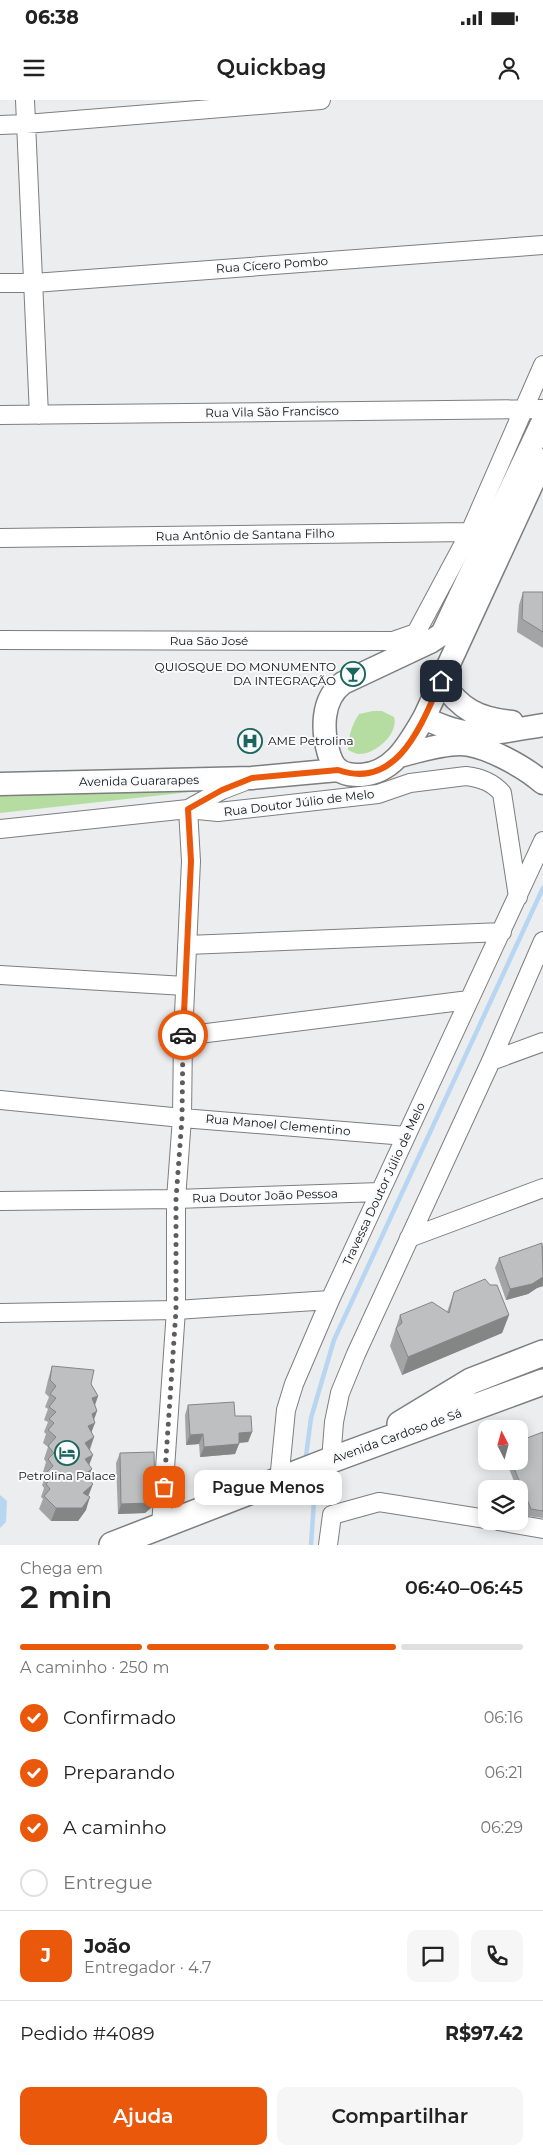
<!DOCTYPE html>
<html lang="pt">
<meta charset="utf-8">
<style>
:root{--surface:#fff;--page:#f6f6f6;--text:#222;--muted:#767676;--line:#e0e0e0;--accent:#ea580c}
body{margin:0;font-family:Montserrat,sans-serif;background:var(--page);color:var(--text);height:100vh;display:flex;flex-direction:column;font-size:19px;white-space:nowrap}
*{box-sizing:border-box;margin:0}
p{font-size:16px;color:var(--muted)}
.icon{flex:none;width:28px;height:28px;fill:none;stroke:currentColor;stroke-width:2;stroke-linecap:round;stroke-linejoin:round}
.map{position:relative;height:1445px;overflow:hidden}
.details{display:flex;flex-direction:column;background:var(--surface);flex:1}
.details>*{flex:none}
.needle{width:32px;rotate:354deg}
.controls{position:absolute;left:478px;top:1320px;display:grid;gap:10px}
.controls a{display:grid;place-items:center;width:50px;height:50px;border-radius:10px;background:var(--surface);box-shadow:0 2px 12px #0003;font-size:25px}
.pin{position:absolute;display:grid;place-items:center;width:42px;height:42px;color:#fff;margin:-21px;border-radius:10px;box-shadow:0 2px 8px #0006}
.courier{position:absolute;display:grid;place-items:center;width:50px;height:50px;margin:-25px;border:4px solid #ea580c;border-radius:50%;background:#fff;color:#222;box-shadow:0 1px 6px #0007}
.bubble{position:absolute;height:35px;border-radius:10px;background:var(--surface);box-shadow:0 2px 12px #0003;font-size:16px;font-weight:600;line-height:35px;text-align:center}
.overview em{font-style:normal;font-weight:600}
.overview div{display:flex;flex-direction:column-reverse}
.overview{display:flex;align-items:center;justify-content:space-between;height:85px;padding:0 20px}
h1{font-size:32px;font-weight:600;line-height:38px}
.bar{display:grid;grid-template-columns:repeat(4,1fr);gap:8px 5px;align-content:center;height:60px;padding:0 20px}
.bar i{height:6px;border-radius:4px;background:var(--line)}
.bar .selected{background:var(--accent)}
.bar p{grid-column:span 4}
.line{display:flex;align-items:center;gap:12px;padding:0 20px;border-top:1px solid var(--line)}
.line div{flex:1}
.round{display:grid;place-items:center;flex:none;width:52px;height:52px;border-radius:10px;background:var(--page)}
ol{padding:0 20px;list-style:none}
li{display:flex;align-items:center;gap:15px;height:55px}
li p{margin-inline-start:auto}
li .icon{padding:5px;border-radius:50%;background:var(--accent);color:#fff;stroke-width:4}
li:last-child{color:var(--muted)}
li i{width:28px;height:28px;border:2px solid var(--line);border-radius:50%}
.action{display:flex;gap:10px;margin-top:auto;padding:10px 20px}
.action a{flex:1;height:58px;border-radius:10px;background:var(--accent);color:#fff;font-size:20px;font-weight:600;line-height:58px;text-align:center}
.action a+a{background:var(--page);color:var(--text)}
.status{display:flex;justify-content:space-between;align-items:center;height:35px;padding:0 25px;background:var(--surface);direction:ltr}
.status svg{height:14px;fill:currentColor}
header{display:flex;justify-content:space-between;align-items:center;height:65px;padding:0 20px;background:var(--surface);font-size:22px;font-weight:600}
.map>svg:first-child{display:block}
.green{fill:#b5dda2}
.water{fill:#b8d5f1}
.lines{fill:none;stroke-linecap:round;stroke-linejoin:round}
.stream{stroke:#b8d5f1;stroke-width:4.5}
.minor-casing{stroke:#7d7e7f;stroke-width:20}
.major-casing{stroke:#7d7e7f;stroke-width:25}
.highway-casing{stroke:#7d7e7f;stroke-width:28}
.minor{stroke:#fff;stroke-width:18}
.major{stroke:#fff;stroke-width:22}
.highway{stroke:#fff;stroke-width:25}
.wall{fill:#a3a4a5}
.shaded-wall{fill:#848686}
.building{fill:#bdbfc0;stroke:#848686}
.done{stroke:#5d5d5e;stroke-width:5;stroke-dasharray:0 9}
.route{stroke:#ea580c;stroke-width:6}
.labels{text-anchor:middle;stroke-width:4;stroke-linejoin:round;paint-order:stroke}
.street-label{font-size:12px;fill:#101011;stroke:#f9fafc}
.poi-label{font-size:12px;fill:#101011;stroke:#f9fafc;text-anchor:end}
</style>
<div class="status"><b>06:38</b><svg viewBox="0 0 49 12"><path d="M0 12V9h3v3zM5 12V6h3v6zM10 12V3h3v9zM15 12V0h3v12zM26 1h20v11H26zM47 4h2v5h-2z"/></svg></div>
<header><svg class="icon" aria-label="menu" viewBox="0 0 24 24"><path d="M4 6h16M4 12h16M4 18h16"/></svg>Quickbag<svg class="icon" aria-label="person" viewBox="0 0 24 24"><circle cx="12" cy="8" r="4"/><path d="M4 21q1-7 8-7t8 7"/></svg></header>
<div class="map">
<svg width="543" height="1445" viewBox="0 0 543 1445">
<rect width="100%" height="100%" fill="#ecedee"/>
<!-- green -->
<path class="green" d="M 373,611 L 382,611 L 394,617 C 399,634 375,654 360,654 C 356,654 352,652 348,650 C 349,636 351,626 359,614 Z
M 208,690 L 0,713 L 0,693 Z"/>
<!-- water -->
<path class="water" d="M 0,1395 L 7,1401 L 6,1422 L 0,1428 Z"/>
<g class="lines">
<!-- stream -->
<path class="stream" d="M 306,1356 L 311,1318 L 334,1240 L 543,788
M 311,1445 L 314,1401"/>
<defs>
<path id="minor" d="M 25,0 L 39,315
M 0,25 L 26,24 L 321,0
M 0,183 L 34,183 L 543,145
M 0,315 L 543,309
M 0,438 L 470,432 L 490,434
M 416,533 L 470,432 L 543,265
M 0,540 L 393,541 L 416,533 L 430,542
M 188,709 L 222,690 L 243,682
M 0,729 L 188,709 L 218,712 L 378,694 L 410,683 L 466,676 C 481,678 492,682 502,693 L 518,797
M 187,845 L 502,832
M 0,875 L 185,886
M 183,936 L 469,900
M 491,961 L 543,942
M 0,1000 L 182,1018 L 406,1036
M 0,1101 L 176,1099 L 380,1092
M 409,1138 L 543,1088
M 0,1213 L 176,1210 L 330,1200
M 331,1360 L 334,1322 L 340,1293 L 356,1254 L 491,961 L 543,841
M 279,1381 L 286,1310 L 294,1284 L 330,1200 L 543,741
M 498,1421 L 543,1429
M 161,1426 L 176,1210 L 176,1099 L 182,1018 L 183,936 L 191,761 L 188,709
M 328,1445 L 332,1415 L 379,1402 L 486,1419"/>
<path id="major" d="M 543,321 L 442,534 L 430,542 L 343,583 C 321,599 322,631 329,654 C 331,660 334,667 339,670 C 345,675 354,675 361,675 C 394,673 409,643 424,618 L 543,360
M 441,581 C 460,609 478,619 512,622
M 424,618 C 437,624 450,630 465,632 C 490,636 518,629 543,625
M 399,656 C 419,651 440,644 460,644 C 484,644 525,667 543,683
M 0,684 L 252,678 L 338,670"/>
<path id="highway" d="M 400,1324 L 471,1281 L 543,1253
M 112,1445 L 331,1360 L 543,1282"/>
</defs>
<!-- minor casing -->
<use href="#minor" class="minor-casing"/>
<!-- major casing -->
<use href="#major" class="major-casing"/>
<!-- highway casing -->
<use href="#highway" class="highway-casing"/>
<!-- minor -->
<use href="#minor" class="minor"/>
<!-- major -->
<use href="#major" class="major"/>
<!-- highway -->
<use href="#highway" class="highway"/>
</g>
<!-- wall -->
<path class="wall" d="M 523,492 L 543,492 L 543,548 L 517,532 L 519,505 Z
M 543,1145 L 543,1186 L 537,1188 L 528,1194 L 506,1200 L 495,1168 L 499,1158 Z
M 454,1192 L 509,1215 L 502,1233 L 402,1275 L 390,1246 L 400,1215 L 447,1212 Z
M 52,1266 L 91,1284 L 98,1296 L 95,1306 L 97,1311 L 94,1320 L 91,1333 L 94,1337 L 90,1350 L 88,1379 L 88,1396 L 86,1410 L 78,1421 L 51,1421 L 39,1409 L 43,1399 L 41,1397 L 44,1388 L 42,1385 L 46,1376 L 43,1372 L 46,1362 L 44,1359 L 48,1347 L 43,1343 L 46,1334 L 44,1332 L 48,1322 L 44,1320 L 48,1309 L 45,1307 L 49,1297 L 45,1293 L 48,1280 Z
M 188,1305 L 235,1316 L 252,1332 L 248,1342 L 239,1343 L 235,1354 L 200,1357 L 199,1344 L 186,1345 L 185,1315 Z
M 543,1332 L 543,1418 L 528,1416 L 519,1393 L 519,1389 L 517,1389 L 506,1361 L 519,1361 Z
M 120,1353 L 155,1397 L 152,1407 L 145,1413 L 118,1414 L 116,1363 Z"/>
<!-- shaded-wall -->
<path class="shaded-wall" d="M 543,1177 L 543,1186 L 537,1188 L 528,1194 L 506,1200 L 510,1189 Z
M 509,1215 L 502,1233 L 402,1275 L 408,1257 Z
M 98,1296 L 93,1309 L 92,1298 Z
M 97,1311 L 92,1324 L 95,1323 L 90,1336 L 83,1339 L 92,1314 Z
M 252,1332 L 248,1342 L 235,1343 L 239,1333 Z
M 203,1334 L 199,1344 L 186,1345 L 190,1335 Z
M 94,1337 L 89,1350 L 85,1343 Z
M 239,1344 L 235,1354 L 200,1357 L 204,1347 Z
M 93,1355 L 88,1368 L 85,1359 Z
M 92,1369 L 87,1382 L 83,1375 Z
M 93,1384 L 88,1397 L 83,1393 Z
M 90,1397 L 86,1410 L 78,1421 L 51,1421 L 56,1408 Z
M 155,1397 L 152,1407 L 145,1413 L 118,1414 L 121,1404 Z"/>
<!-- building -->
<path class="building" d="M 523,492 L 543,492 L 543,532 L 522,519 Z
M 542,1143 L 543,1177 L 532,1184 L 510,1189 L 499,1158 Z
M 485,1179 L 490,1185 L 497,1185 L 509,1215 L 408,1257 L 396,1228 L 402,1223 L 400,1215 L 432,1202 L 449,1213 L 454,1192 Z
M 52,1266 L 94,1270 L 91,1284 L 98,1296 L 92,1298 L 97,1311 L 92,1314 L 95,1323 L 88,1326 L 94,1337 L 85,1343 L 93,1355 L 85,1359 L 92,1369 L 83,1375 L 93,1384 L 83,1393 L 90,1397 L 82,1408 L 56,1408 L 44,1396 L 50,1389 L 46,1384 L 52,1378 L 47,1372 L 53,1366 L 48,1359 L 54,1353 L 48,1346 L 56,1337 L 48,1330 L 54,1323 L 49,1319 L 56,1312 L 49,1307 L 56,1298 L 50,1294 L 56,1286 L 50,1280 Z
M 234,1302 L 235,1316 L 251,1316 L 252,1332 L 239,1333 L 239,1344 L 204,1347 L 203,1334 L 190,1335 L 188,1305 Z
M 543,1332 L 543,1411 L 531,1409 L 511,1361 L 519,1361 L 519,1341 Z
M 154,1352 L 155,1397 L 148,1403 L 121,1404 L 120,1353 Z"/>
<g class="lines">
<!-- done -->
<path class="done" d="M 164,1387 L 176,1210 L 176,1099 L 182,1018 L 183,935"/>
<!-- route -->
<path class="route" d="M 183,935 L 191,761 L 188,709 L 222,690 L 252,678 L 338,670 C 398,691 422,623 441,581"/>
</g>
<!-- icons -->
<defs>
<symbol id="bar-ring" viewBox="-11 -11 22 22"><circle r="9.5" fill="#f9fafc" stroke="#1b655d" stroke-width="1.5"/><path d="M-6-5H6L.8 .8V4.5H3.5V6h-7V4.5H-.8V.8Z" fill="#1b655d"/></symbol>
<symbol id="hospital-ring" viewBox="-11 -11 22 22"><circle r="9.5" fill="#f9fafc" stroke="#1b655d" stroke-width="1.5"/><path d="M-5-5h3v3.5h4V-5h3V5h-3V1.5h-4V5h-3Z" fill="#1b655d"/></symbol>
<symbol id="hotel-ring" viewBox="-11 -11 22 22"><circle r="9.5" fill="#f9fafc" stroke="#1b655d" stroke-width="1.5"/><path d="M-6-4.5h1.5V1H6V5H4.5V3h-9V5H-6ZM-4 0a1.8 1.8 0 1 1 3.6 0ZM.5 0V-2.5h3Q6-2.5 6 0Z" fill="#1b655d"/></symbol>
</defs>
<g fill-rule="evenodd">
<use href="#bar-ring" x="339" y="560" width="28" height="28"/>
<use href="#hospital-ring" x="236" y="627" width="28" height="28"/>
<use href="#hotel-ring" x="53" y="1339" width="28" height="28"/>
</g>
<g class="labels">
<!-- street labels -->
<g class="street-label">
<text transform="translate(272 165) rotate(-4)" y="4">Rua Cícero Pombo</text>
<text transform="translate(272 312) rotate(-1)" y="4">Rua Vila São Francisco</text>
<text transform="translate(245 435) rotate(-1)" y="4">Rua Antônio de Santana Filho</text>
<text x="209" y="545">Rua São José</text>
<text transform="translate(139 681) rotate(-1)" y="4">Avenida Guararapes</text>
<text transform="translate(299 703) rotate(-7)" y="4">Rua Doutor Júlio de Melo</text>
<text transform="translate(278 1025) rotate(5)" y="4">Rua Manoel Clementino</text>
<text transform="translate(384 1084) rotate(-65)" y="4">Travessa Doutor Júlio de Melo</text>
<text transform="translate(265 1096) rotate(-2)" y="4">Rua Doutor João Pessoa</text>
<text transform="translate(397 1336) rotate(-20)" y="4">Avenida Cardoso de Sá</text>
</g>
<!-- poi labels -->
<g class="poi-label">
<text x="336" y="571">QUIOSQUE DO MONUMENTO<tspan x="336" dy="14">DA INTEGRAÇÃO</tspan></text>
<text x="268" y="645" text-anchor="start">AME Petrolina</text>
<text x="67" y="1380" text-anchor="middle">Petrolina Palace</text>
</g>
</g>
</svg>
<div class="controls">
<a><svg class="needle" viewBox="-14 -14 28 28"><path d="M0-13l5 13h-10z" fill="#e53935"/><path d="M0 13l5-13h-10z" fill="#767676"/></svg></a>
<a><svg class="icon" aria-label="layers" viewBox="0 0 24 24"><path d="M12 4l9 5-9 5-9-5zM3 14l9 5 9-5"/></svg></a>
</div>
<div class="pin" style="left:164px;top:1387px;background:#ea580c"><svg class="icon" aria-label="bag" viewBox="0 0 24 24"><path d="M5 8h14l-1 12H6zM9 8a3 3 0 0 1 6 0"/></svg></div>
<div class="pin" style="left:441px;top:581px;background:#1f2937"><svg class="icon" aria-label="home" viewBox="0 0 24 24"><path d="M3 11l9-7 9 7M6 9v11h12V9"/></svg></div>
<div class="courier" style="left:183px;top:935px"><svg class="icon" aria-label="car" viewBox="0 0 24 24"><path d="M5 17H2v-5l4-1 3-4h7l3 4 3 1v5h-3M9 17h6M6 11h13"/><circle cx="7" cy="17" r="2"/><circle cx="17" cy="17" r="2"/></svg></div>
<div class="bubble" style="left:194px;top:1370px;width:148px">Pague Menos</div>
</div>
<section class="details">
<div class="overview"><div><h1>2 min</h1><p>Chega em</p></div><em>06:40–06:45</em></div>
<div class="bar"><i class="selected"></i><i class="selected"></i><i class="selected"></i><i></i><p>A caminho · 250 m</p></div>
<ol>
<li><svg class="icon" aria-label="check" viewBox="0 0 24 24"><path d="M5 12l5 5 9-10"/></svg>Confirmado<p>06:16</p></li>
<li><svg class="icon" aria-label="check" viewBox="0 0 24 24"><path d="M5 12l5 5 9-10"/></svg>Preparando<p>06:21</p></li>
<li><svg class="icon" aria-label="check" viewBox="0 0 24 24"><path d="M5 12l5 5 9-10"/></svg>A caminho<p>06:29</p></li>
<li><i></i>Entregue</li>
</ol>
<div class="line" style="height:90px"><b class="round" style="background:var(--accent);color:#fff">J</b><div><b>João</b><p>Entregador · 4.7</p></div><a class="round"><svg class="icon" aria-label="chat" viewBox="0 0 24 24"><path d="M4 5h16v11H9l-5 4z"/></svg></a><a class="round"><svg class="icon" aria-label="phone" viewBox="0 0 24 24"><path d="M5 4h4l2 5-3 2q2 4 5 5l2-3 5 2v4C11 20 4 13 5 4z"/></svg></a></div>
<div class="line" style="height:65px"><div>Pedido #4089</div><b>R$97.42</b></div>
<div class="action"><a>Ajuda</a><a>Compartilhar</a></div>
</section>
